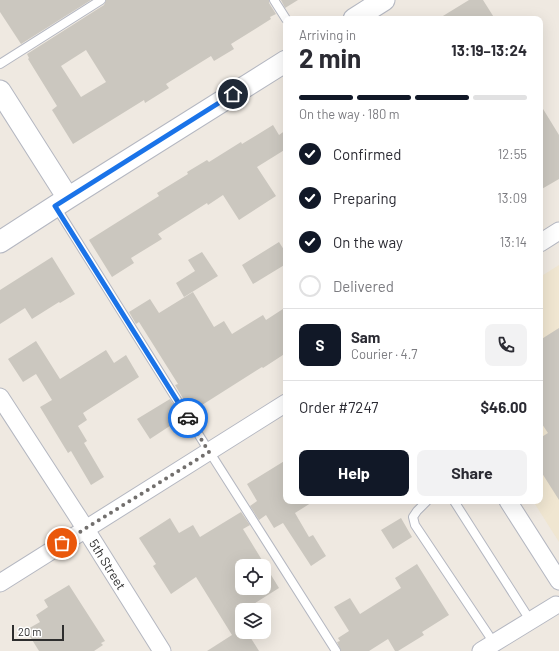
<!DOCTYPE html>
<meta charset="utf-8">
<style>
:root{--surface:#fff;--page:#f2f2f3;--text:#2b2b33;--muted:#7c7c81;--line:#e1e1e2;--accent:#111827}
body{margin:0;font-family:Barlow,sans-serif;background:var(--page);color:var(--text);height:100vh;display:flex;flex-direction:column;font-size:15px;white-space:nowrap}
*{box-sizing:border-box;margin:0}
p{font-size:13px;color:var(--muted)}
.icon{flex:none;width:22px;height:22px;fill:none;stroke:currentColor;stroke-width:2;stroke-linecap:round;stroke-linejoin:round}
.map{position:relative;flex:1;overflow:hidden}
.sheet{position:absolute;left:283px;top:16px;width:260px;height:488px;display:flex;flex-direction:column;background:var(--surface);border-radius:8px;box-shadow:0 4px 16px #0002}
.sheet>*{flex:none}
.buttons{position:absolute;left:235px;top:559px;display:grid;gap:8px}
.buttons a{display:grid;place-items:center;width:36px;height:36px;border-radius:8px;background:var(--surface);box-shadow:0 4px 16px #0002;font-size:20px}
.scale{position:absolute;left:12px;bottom:10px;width:52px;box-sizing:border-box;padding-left:4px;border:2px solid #2e2e2e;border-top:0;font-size:11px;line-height:14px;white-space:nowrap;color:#2e2e2e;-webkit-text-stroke:3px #fff;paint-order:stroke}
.pin{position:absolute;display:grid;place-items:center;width:34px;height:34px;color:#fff;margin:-17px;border:2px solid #fff;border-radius:50%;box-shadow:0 1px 4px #0007}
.courier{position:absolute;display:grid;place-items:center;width:40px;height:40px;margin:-20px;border:3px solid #1a73e8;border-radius:50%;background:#fff;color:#222;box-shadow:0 1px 5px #0007}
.overview em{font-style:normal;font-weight:700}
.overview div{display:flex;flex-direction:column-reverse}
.overview{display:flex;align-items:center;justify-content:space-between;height:68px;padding:0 16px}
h1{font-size:26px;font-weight:700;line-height:30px}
.bar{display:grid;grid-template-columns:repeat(4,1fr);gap:6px 4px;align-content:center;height:48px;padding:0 16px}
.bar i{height:5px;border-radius:3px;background:var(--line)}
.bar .active{background:var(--accent)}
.bar p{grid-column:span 4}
.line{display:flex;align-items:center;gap:10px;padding:0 16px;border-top:1px solid var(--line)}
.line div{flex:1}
.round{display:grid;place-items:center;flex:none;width:42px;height:42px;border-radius:8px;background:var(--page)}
ol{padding:0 16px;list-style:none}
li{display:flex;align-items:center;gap:12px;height:44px}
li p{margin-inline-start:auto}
li .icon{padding:4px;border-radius:50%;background:var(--accent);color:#fff;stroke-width:4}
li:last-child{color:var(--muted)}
li i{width:22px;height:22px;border:2px solid var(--line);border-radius:50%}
.action{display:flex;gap:8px;margin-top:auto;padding:8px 16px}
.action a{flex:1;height:46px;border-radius:8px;background:var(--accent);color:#fff;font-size:16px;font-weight:700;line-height:46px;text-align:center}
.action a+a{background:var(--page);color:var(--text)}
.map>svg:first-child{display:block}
.education{fill:#f0e6d1}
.building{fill:#cbc7bf;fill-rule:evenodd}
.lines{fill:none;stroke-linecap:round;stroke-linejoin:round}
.service-casing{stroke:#b4b7c1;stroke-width:10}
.minor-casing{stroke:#b4b7c1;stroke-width:19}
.tertiary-casing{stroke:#b4b7c1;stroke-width:23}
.service{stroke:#fff;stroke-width:8}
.minor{stroke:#fff;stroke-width:17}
.tertiary{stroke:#fff;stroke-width:21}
.done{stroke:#726f6d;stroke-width:4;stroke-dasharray:0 7.2}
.route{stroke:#1a73e8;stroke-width:5}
.labels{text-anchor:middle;stroke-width:3;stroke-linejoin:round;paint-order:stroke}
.street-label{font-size:13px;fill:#2e2e2e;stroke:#fff}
</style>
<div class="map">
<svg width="559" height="651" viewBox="0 0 559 651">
<rect width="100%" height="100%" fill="#efe9e1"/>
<!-- education -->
<path class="education" d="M 559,265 L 559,542 L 533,501 L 540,501 L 540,277 Z"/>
<!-- building -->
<path class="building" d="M 0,0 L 91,0 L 21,44 L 0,12 Z
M 106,0 L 269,0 L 269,3 L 276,14 L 270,17 L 271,19 L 231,44 L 234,49 L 214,61 L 211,56 L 166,84 L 169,88 L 145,103 L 144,100 L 73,144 L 52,110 L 57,106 L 28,59 L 29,58 L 27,54 L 104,5 ZM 86,50 L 106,82 L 81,97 L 61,66 Z
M 281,0 L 298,0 L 285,8 Z
M 469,0 L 483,0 L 495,19 L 438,19 Z
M 540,104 L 559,135 L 559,179 L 540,190 Z
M 273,125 L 279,135 L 286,130 L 286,149 L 257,167 L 276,196 L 239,220 L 223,195 L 208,205 L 207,203 L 158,234 L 162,239 L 131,258 L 134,263 L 112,277 L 89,240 L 159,196 L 157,193 L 188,174 L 187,172 L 207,160 L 209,162 L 241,142 L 242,144 Z
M 279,242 L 286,253 L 286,264 L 253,284 L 242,265 Z
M 202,252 L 218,276 L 184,297 L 176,283 L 195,271 L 188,260 Z
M 52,257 L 75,294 L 60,303 L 59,302 L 32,319 L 25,308 L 0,324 L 0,290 Z
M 193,292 L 214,327 L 224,321 L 232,334 L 263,315 L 266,320 L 286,307 L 286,353 L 263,368 L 262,367 L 191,412 L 175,385 L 178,384 L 139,322 L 136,324 L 129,312 L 150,299 L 159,313 Z
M 559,328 L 559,500 L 540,470 L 540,438 L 548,433 L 540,421 L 540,340 Z
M 36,341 L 60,379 L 106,350 L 114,363 L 126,355 L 139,377 L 83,413 L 87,420 L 78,426 L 87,441 L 84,443 L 104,477 L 91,485 L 71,451 L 68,453 L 40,407 L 52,400 L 36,374 L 23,382 L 8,359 Z
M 170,399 L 182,418 L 150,439 L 137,419 Z
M 286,460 L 286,501 L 314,501 L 295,513 L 309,537 L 313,535 L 326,556 L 311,566 L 283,523 L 274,528 L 266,515 L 259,520 L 250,506 L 257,501 L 247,484 Z
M 241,512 L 250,525 L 243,529 L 279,588 L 244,610 L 242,610 L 242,632 L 247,632 L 259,651 L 207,651 L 232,635 L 196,577 L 171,594 L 153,566 L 156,564 L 139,538 L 170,518 L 179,533 L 193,525 L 200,537 ZM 242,566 L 264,566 L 264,588 L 242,588 Z
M 401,518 L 412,537 L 393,549 L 381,530 Z
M 417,564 L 449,615 L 422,632 L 424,635 L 398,651 L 395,651 L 388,639 L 369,651 L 341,651 L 337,642 L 340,641 L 338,638 L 349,631 L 334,607 L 350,598 L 360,614 L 401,588 L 395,578 Z
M 69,585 L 105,641 L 101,643 L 103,645 L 94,651 L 39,651 L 26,630 L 40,622 L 36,615 L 48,607 L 44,600 Z"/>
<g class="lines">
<defs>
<path id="service" d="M 274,0 L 286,19
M 0,64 L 101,0
M 56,207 L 209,451 L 336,651
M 427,501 L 417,511 L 413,517 L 415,525 L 494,643
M 454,501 L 530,620"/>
<g id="minor">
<path d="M 540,243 L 559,231"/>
<path id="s1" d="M 0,397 L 78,517 L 162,651"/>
<path d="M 508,501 L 559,581"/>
<path d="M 0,583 L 286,403"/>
<path d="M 481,651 L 556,605"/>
</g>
<path id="tertiary" d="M 354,19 L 384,0
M 0,91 L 68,198
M 0,242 L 68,198 L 286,61"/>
</defs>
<!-- service casing -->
<use href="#service" class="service-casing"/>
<!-- minor casing -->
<use href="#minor" class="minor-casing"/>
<!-- tertiary casing -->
<use href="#tertiary" class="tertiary-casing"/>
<!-- service -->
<use href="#service" class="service"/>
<!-- minor -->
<use href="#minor" class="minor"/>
<!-- tertiary -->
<use href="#tertiary" class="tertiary"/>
</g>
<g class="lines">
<!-- done -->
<path class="done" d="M 62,543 L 209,452 L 188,418"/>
<!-- route -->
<path class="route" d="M 188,418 L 55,206 L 233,94"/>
</g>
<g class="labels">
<!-- street labels -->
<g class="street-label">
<text dy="5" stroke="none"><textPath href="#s1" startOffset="199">5th Street</textPath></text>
</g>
</g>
</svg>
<div class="buttons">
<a><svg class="icon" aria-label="locate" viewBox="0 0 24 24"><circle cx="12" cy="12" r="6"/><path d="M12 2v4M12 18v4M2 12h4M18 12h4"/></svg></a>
<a><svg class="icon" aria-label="layers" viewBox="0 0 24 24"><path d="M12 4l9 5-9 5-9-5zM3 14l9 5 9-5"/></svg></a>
</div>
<div class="scale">20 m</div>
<div class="pin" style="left:62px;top:543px;background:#ea580c"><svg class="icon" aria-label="bag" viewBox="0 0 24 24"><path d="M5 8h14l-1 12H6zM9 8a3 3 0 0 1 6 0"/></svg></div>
<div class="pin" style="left:233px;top:94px;background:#1f2937"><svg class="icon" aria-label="home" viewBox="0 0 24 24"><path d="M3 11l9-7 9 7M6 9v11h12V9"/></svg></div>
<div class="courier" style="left:188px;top:418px"><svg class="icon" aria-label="car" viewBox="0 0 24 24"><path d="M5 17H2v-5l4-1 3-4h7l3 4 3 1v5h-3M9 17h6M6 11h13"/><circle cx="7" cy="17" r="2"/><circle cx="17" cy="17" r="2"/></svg></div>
<section class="sheet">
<div class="overview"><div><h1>2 min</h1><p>Arriving in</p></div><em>13:19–13:24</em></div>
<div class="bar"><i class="active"></i><i class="active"></i><i class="active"></i><i></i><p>On the way · 180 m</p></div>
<ol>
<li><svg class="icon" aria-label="check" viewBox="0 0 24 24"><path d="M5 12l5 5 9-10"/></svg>Confirmed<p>12:55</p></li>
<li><svg class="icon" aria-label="check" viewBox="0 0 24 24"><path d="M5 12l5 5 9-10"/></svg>Preparing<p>13:09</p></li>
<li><svg class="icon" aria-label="check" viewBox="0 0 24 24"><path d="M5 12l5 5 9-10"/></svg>On the way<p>13:14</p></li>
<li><i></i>Delivered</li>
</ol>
<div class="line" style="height:72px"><b class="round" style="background:var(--accent);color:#fff">S</b><div><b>Sam</b><p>Courier · 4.7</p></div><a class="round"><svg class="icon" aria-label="phone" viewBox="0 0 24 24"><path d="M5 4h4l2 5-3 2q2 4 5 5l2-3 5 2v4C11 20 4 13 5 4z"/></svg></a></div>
<div class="line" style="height:52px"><div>Order #7247</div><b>$46.00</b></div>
<div class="action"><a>Help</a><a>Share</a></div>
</section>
</div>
